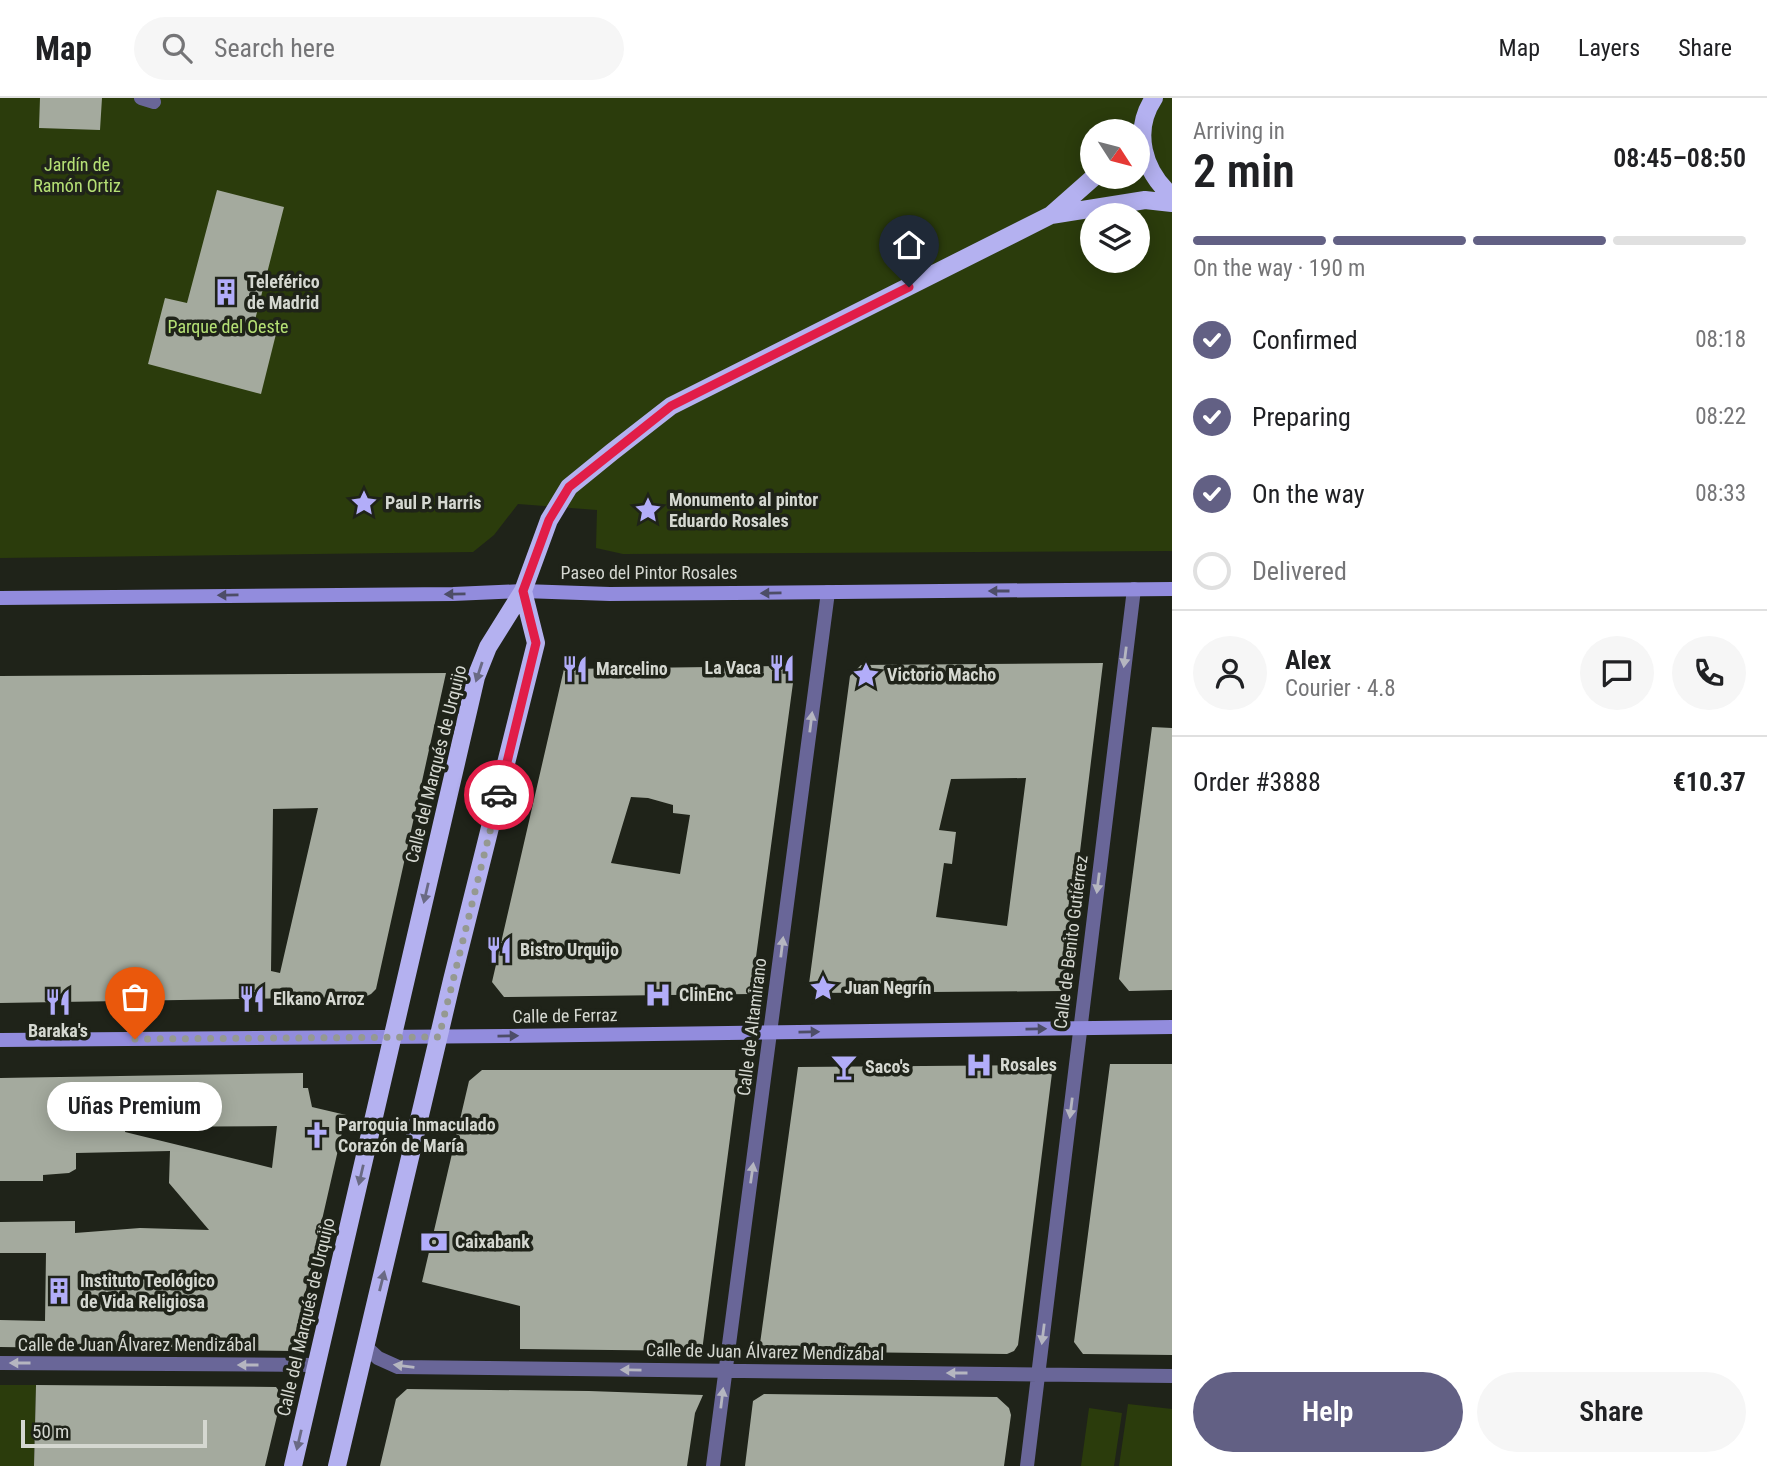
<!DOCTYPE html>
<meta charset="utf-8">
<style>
:root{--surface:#fff;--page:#f6f6f6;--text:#202124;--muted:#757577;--line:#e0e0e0;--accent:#626084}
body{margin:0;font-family:"Roboto Condensed",sans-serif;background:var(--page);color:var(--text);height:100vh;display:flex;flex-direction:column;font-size:26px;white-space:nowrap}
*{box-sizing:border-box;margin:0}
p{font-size:23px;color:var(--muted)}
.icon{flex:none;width:38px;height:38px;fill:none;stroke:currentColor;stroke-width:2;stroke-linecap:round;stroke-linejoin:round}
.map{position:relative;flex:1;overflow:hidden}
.details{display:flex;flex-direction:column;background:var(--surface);width:595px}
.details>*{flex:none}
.needle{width:46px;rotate:126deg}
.fabs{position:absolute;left:1080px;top:21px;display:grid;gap:14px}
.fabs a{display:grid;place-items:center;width:70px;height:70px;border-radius:50%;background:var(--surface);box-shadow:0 4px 18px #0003;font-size:35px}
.scale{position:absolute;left:21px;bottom:18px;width:186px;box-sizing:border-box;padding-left:7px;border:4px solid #d5d8d1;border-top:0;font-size:19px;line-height:24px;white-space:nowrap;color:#d5d8d1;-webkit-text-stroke:5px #1f2319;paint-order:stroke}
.pin{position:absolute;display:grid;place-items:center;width:60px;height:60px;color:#fff;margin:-72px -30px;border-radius:50% 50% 50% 0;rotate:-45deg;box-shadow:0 0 7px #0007}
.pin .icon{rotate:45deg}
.courier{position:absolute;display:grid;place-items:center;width:70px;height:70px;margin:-35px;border:5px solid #e11d48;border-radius:50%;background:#fff;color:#222;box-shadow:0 2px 9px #0007}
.bubble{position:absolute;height:49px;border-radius:24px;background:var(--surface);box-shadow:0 4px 18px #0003;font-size:23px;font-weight:600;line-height:49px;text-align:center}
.headline em{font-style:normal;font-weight:600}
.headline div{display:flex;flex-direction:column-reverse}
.headline{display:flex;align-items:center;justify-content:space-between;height:119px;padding:0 21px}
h1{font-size:46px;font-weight:600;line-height:52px}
.bar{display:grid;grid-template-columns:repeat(4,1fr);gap:10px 7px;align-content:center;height:84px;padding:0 21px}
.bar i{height:9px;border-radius:5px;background:var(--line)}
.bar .active{background:var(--accent)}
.bar p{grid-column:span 4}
.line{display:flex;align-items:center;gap:18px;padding:0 21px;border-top:2px solid var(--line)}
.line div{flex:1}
.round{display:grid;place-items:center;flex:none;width:74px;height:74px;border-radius:37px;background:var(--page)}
ol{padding:0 21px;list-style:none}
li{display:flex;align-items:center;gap:21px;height:77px}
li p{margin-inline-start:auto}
li .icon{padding:7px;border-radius:50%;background:var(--accent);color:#fff;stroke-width:4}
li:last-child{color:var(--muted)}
li i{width:38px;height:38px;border:4px solid var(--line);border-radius:50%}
.action{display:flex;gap:14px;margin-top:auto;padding:14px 21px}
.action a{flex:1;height:80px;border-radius:42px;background:var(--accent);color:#fff;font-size:28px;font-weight:600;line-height:80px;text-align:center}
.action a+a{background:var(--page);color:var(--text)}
header{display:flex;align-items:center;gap:42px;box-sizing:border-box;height:98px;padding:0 35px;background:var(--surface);border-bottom:2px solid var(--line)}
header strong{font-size:33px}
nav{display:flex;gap:38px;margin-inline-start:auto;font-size:24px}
.search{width:490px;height:63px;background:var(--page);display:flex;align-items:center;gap:18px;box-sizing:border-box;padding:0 24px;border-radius:38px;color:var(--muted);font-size:26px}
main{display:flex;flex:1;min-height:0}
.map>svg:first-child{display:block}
.green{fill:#2b3c0c;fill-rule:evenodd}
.building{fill:#a4aa9e;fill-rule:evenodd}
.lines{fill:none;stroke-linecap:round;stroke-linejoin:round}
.street{stroke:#696698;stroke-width:14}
.secondary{stroke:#928cdd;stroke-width:14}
.primary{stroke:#b4b1f0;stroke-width:18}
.oneway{fill:#4d4d67}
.oneway2{fill:#b5b6c0}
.oneway3{fill:#6a6a84}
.done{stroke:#959991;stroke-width:7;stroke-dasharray:0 12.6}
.route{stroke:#e11d48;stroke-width:9}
.labels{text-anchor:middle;stroke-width:7;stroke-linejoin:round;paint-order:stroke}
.park-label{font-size:18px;fill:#b5e075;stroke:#1f2319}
.poi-label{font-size:18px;font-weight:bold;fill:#d5d8d1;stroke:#1f2319;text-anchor:start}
.street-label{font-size:18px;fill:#d5d8d1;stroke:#1f2319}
</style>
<header>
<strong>Map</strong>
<div class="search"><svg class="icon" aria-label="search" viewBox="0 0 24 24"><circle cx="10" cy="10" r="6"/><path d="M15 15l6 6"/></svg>Search here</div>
<nav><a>Map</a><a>Layers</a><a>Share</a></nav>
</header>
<main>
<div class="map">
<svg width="1172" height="1368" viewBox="0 0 1172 1368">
<rect width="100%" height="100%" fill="#1f2319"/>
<!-- green -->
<path class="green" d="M 0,0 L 1172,0 L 1172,453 L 623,456 L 596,450 L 597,412 L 518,406 L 494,437 L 473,454 L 0,460 ZM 1092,33 L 1138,33 L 1138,79 L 1092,79 ZM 1092,117 L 1138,117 L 1138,163 L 1092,163 Z
M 0,1287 L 36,1287 L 34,1368 L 0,1368 Z
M 1128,1306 L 1172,1311 L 1172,1368 L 1119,1368 Z
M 1089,1310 L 1122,1315 L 1114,1368 L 1081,1368 Z"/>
<!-- building -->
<path class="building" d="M 40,0 L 102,0 L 100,32 L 39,30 Z
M 217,92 L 284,109 L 255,222 L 278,228 L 261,296 L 148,266 L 165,200 L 187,205 Z
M 1103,565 L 1063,893 L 816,895 L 809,886 L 850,578 L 861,567 ZM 1026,680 L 1007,828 L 936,819 L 944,765 L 952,766 L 956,734 L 939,732 L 951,681 Z
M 778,568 L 789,574 L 793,585 L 751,896 L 504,899 L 492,884 L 564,571 ZM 631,699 L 648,700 L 673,707 L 673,715 L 690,717 L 680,776 L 611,765 Z
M 446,575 L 376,891 L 371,896 L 365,899 L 0,905 L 0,578 ZM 318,710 L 280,875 L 271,873 L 273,711 Z
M 1152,629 L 1172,630 L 1172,892 L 1129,893 L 1119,881 Z
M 1110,966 L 1172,966 L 1172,1257 L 1083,1256 L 1074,1244 Z
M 1053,967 L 1018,1247 L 1014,1253 L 1007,1256 L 759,1253 L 798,969 Z
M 482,972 L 739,972 L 702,1253 L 520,1251 L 520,1208 L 422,1184 L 469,983 Z
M 303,975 L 303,990 L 308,990 L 312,1009 L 346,1017 L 292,1253 L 0,1249 L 0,1222 L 45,1223 L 46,1155 L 0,1155 L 0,1124 L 75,1123 L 75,1135 L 140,1130 L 209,1132 L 169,1085 L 170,1053 L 76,1055 L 76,1071 L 69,1075 L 43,1077 L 43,1083 L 0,1083 L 0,980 ZM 277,1028 L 272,1070 L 125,1034 L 126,1029 Z
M 36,1287 L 276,1289 L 282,1297 L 265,1368 L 34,1368 Z
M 407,1291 L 589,1293 L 703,1297 L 695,1315 L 687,1368 L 380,1368 L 396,1301 Z
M 764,1296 L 997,1299 L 1009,1310 L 1011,1317 L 1004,1368 L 745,1368 L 753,1303 Z"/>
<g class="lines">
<!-- street -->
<path class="street" d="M 141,0 L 154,4
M 365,1248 L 378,1260 L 398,1269 L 1172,1278
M 0,1265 L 316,1267
M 713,1368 L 828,494
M 1027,1368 L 1134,491"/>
<!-- secondary -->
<path class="secondary" d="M 0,500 L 453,496 L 523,493 L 610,496 L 1172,491
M 0,942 L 506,938 L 1172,929"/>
<!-- primary -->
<path class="primary" d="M 1154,0 C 1132,33 1143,73 1172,98
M 1051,117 L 1145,102 L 1172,105
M 293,1368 L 476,579 L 488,549 L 523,493 L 549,422 L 569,389 L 612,354 L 671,308 L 1051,117 L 1094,79
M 337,1368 L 452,882 L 536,545 L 523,493"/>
</g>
<!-- one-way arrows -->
<defs><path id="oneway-solid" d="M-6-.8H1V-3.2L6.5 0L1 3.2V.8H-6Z" transform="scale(1.75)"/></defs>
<g class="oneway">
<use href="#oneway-solid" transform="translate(999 493) rotate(180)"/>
<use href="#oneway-solid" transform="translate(771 495) rotate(179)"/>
<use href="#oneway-solid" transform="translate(455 496) rotate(179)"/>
<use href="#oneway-solid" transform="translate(228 497) rotate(179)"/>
<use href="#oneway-solid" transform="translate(1036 931) rotate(-1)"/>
<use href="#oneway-solid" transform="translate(809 934) rotate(-1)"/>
<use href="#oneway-solid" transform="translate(508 938) rotate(-1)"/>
</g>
<g class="oneway2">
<use href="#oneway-solid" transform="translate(1125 559) rotate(97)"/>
<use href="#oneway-solid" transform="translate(811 624) rotate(-83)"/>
<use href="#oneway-solid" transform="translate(1098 785) rotate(97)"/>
<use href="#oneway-solid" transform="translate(782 849) rotate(-83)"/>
<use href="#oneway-solid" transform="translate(1071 1010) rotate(97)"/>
<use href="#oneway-solid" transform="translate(752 1075) rotate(-82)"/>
<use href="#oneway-solid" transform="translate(1043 1236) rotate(97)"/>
<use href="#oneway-solid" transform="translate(20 1265) rotate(-180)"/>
<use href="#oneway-solid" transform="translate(248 1267) rotate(-180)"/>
<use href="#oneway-solid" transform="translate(404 1268) rotate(-173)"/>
<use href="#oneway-solid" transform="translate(631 1272) rotate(-179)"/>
<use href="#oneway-solid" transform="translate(957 1275) rotate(-180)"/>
<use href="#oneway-solid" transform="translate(722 1300) rotate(-83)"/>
</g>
<g class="oneway3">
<use href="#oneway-solid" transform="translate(479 574) rotate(108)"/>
<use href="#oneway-solid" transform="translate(426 795) rotate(103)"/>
<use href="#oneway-solid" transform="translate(361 1077) rotate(103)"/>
<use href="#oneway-solid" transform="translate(382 1183) rotate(-76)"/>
<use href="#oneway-solid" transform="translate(299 1342) rotate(103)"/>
</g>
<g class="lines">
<!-- done -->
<path class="done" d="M 135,941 L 439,939 L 499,697"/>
<!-- route -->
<path class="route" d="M 499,697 L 536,545 L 523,493 L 549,422 L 569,389 L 671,308 L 909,189"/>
</g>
<!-- icons -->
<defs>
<symbol id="building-bare" viewBox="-9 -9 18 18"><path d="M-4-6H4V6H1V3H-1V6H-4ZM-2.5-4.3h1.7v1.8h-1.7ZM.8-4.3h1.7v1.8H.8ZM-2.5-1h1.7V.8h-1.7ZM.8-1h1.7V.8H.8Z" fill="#b2adf9" stroke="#1f2319" stroke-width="2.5" paint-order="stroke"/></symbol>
<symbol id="sight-bare" viewBox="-9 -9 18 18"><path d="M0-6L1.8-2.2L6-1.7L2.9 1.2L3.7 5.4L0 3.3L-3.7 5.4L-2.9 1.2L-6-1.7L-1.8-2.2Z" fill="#b2adf9" stroke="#1f2319" stroke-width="2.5" paint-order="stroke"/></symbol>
<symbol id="restaurant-bare" viewBox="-9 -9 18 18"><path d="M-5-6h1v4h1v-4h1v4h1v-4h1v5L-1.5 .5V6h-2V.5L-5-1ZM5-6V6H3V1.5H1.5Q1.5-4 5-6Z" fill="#b2adf9" stroke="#1f2319" stroke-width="2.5" paint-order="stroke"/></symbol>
<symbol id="hospital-bare" viewBox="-9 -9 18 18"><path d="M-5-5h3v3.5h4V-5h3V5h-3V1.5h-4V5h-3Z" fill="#b2adf9" stroke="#1f2319" stroke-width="2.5" paint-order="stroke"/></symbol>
<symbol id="bar-bare" viewBox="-9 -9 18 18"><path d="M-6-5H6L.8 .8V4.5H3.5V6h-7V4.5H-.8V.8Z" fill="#b2adf9" stroke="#1f2319" stroke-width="2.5" paint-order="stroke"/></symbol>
<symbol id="church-bare" viewBox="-9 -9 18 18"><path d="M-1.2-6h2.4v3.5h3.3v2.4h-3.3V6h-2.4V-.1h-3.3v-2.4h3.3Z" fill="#b2adf9" stroke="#1f2319" stroke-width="2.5" paint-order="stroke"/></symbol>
<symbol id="bank-bare" viewBox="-9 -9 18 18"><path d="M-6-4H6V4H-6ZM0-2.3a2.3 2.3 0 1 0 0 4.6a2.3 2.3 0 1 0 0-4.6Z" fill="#b2adf9" stroke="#1f2319" stroke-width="2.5" paint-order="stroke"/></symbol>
</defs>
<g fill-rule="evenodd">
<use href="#building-bare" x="207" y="175" width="38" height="38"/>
<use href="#sight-bare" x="345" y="386" width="38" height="38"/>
<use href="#sight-bare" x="629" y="393" width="38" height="38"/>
<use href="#restaurant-bare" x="763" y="551" width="38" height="38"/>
<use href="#restaurant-bare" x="556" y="552" width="38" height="38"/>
<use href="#sight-bare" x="847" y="558" width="38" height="38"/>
<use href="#restaurant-bare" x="480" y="833" width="38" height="38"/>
<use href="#sight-bare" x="804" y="871" width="38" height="38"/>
<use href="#hospital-bare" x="639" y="878" width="38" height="38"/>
<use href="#restaurant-bare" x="233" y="882" width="38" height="38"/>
<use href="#restaurant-bare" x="39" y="885" width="38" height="38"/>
<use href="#hospital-bare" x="960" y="948" width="38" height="38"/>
<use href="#bar-bare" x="825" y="950" width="38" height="38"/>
<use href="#church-bare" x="298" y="1018" width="38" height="38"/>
<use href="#bank-bare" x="415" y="1125" width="38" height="38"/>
<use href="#building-bare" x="40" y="1174" width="38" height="38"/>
</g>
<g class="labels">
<!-- park labels -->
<g class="park-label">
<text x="77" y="73">Jardín de<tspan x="77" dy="21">Ramón Ortiz</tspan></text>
<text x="228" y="235">Parque del Oeste</text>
</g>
<!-- poi labels -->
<g class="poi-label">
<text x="247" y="190">Teleférico<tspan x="247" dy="21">de Madrid</tspan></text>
<text x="669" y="408">Monumento al pintor<tspan x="669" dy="21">Eduardo Rosales</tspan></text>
<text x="385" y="411">Paul P. Harris</text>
<text x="761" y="576" text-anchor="end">La Vaca</text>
<text x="596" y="577">Marcelino</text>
<text x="887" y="583">Victorio Macho</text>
<text x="520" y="858">Bistro Urquijo</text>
<text x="844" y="896">Juan Negrín</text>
<text x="679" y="903">ClinEnc</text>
<text x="273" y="907">Elkano Arroz</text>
<text x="58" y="939" text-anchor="middle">Baraka's</text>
<text x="1000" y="973">Rosales</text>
<text x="865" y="975">Saco's</text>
<text x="338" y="1033">Parroquia Inmaculado<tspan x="338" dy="21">Corazón de María</tspan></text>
<text x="455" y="1150">Caixabank</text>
<text x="80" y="1189">Instituto Teológico<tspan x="80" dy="21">de Vida Religiosa</tspan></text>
</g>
<!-- street labels -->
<g class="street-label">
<text x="649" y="481">Paseo del Pintor Rosales</text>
<text transform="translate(436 666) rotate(-76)" y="6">Calle del Marqués de Urquijo</text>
<text transform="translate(1071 844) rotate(-83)" y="6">Calle de Benito Gutiérrez</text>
<text transform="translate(565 918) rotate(-1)" y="6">Calle de Ferraz</text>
<text transform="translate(752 929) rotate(-83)" y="6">Calle de Altamirano</text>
<text transform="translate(306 1219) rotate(-77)" y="6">Calle del Marqués de Urquijo</text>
<text x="137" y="1253">Calle de Juan Álvarez Mendizábal</text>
<text transform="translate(765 1254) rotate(1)" y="6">Calle de Juan Álvarez Mendizábal</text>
</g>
</g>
</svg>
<div class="fabs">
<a><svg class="needle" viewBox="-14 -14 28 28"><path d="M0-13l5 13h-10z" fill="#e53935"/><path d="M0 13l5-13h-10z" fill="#757577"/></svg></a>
<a><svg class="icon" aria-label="layers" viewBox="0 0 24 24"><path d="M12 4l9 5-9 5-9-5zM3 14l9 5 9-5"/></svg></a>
</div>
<div class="scale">50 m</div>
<div class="pin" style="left:135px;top:941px;background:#ea580c"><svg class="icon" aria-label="bag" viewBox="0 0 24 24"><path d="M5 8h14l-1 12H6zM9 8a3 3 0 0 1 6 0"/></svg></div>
<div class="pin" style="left:909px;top:189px;background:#1f2937"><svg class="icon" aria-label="home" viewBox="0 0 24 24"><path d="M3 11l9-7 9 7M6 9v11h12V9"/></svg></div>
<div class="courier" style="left:499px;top:697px"><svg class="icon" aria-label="car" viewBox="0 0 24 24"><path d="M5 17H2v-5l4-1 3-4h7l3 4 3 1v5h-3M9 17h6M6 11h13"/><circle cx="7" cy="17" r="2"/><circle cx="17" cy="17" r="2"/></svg></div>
<div class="bubble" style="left:47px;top:984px;width:175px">Uñas Premium</div>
</div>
<section class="details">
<div class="headline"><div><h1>2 min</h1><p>Arriving in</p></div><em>08:45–08:50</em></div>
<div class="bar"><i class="active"></i><i class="active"></i><i class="active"></i><i></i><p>On the way · 190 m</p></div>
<ol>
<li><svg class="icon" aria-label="check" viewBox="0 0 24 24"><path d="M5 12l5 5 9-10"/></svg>Confirmed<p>08:18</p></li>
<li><svg class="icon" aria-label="check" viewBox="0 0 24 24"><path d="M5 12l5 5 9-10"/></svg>Preparing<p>08:22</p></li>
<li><svg class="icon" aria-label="check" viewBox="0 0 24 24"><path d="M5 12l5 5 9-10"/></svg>On the way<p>08:33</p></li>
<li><i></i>Delivered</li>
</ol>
<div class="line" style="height:126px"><a class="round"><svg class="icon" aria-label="person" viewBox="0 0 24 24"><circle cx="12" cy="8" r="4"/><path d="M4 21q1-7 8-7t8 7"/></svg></a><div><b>Alex</b><p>Courier · 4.8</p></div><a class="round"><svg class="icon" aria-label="chat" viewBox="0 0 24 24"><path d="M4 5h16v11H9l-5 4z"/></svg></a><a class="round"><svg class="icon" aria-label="phone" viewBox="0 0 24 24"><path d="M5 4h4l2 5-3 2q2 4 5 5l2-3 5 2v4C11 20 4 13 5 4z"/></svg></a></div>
<div class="line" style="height:91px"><div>Order #3888</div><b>€10.37</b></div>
<div class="action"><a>Help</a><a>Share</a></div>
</section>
</main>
